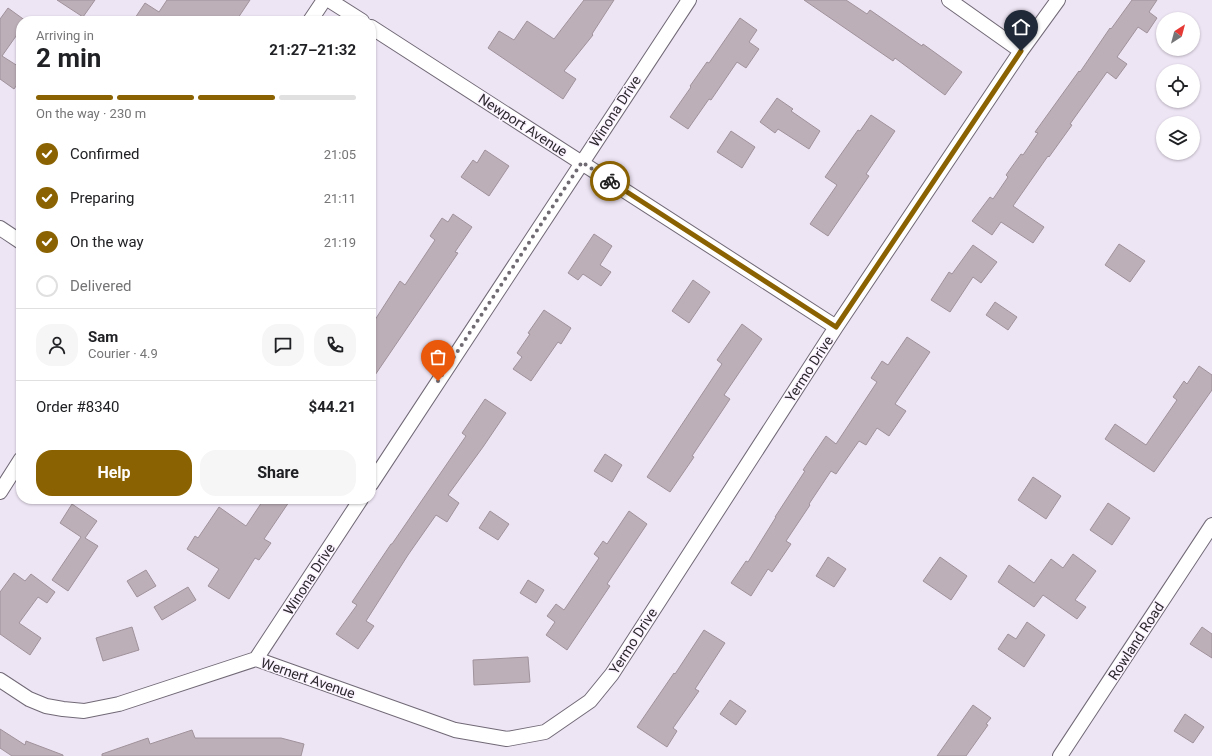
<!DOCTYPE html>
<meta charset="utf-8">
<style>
:root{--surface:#fff;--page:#f6f6f6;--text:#202124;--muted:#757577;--line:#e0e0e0;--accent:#8a6201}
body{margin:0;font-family:Roboto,sans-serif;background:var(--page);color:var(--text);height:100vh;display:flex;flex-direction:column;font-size:15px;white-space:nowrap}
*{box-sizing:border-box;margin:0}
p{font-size:13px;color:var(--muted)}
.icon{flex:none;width:22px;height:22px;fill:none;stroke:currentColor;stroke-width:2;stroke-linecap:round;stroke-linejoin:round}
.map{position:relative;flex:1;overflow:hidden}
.panel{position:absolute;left:16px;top:16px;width:360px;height:488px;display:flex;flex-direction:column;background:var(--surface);border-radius:16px;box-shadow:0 1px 3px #0004}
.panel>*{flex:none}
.needle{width:26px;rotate:36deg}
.controls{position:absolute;left:1156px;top:12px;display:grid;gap:8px}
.controls a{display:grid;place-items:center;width:44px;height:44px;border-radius:50%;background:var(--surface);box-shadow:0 1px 3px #0004;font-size:20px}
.pin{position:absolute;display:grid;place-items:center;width:34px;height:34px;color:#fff;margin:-41px -17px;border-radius:50% 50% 50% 0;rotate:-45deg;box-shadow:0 0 4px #0007}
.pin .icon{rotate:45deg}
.courier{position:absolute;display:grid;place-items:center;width:40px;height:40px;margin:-20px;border:3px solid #8a6201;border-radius:50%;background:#fff;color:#222;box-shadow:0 1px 5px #0007}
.overview em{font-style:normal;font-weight:700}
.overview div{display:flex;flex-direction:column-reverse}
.overview{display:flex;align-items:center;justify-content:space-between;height:68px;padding:0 20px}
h1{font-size:26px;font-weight:700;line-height:30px}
.bar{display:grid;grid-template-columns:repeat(4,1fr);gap:6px 4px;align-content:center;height:48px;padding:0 20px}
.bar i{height:5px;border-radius:3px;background:var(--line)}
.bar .on{background:var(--accent)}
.bar p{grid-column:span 4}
.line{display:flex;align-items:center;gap:10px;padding:0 20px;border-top:1px solid var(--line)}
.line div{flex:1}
.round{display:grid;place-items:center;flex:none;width:42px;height:42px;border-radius:16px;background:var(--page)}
ol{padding:0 20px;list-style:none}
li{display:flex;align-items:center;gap:12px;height:44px}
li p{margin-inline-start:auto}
li .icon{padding:4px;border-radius:50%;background:var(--accent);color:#fff;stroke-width:4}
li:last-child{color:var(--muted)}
li i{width:22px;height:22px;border:2px solid var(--line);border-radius:50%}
.action{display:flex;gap:8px;margin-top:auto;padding:8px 20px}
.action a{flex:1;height:46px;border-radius:16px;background:var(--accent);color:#fff;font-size:16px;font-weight:700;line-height:46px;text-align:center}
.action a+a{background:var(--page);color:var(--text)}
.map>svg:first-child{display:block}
.building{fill:#bdafb8;stroke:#a0929b}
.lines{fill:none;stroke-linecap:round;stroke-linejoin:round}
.street-casing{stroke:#716976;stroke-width:16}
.street{stroke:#fff;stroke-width:14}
.done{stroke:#706a73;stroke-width:4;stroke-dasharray:0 7.2}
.route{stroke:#8a6201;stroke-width:5}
.labels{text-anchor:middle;stroke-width:3;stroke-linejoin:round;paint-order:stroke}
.street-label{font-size:14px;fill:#2c282e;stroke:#fbf3ff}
</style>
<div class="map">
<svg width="1212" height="756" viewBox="0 0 1212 756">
<rect width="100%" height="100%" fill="#eee5f4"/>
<!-- building -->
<path class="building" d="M 57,0 L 95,0 L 83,17 Z
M 167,0 L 250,0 L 236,21 L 133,21 L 145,3 L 159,12 Z
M 584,0 L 614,0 L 592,34 L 593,35 L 564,71 L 576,79 L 563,99 L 488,48 L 499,31 L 514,40 L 527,21 L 554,39 Z
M 804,0 L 846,0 L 867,14 L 870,10 L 922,46 L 923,44 L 962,72 L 945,95 L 895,58 L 893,61 Z
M 1132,0 L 1157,0 L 1149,12 L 1157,18 L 1147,33 L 1138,27 L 1117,57 L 1127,64 L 1116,79 L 1107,72 L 1070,124 L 1072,125 L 1049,157 L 1048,156 L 1013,206 L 1044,227 L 1033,243 L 1001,222 L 992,235 L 972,221 L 990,197 L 993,199 L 1008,177 L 1006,175 L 1021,154 L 1023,155 L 1038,133 L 1035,132 L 1079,71 L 1080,72 L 1110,28 L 1111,29 Z
M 8,8 L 26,21 L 21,21 L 21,29 L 2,56 L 21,68 L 21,79 L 14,89 L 0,79 L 0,19 Z
M 740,18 L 757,30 L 749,42 L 759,49 L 746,68 L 737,62 L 711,100 L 709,99 L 688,129 L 670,117 L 691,87 L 690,86 L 707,62 L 709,63 Z
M 777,98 L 793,109 L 791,111 L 820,131 L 809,149 L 778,129 L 775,133 L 760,122 Z
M 871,115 L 895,131 L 866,174 L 869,176 L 828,236 L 810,224 L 837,185 L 825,177 L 858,130 L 860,131 Z
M 731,131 L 755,147 L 742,168 L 717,152 Z
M 485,150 L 509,166 L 489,196 L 461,177 L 473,160 L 477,163 Z
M 453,214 L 472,227 L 455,252 L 458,253 L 371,381 L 371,326 L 400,281 L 405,285 L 435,240 L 430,236 L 442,218 L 448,222 Z
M 594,234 L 612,246 L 600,265 L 611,272 L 601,286 L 583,274 L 578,280 L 568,273 Z
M 1119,244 L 1145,261 L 1130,282 L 1105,265 Z
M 973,245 L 997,262 L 981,283 L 973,277 L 950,312 L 931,300 L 949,272 L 952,274 Z
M 693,280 L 710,292 L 689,323 L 672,311 Z
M 995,302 L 1017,317 L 1008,330 L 986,315 Z
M 544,310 L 571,328 L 561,344 L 558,342 L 531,381 L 513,369 L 522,357 L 517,353 L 530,334 L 528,333 Z
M 742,324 L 762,339 L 724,395 L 730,399 L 692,456 L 694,457 L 670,492 L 647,477 L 722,364 L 717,360 Z
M 907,337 L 930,352 L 895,404 L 906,411 L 889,436 L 877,428 L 866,445 L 859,441 L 836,474 L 831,471 L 809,504 L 810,505 L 786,541 L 791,544 L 772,572 L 768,569 L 751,596 L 731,583 L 746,561 L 748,562 L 776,517 L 775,517 L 805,471 L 803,470 L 826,436 L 836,444 L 877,382 L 871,378 L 882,361 L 888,365 Z
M 1199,366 L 1212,375 L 1212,390 L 1154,472 L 1105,439 L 1115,424 L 1146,445 L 1177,400 L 1173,397 L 1184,381 L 1187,384 Z
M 485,399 L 506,413 L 483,447 L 448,495 L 459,503 L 447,522 L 436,515 L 408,555 L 366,621 L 374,626 L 358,649 L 336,634 L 357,605 L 352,602 L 391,544 L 392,544 L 466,436 L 462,433 Z
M 605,454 L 622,465 L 612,482 L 594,471 Z
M 1033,477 L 1061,496 L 1046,519 L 1018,500 Z
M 264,499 L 291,499 L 264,539 L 271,543 L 259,560 L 255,558 L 229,599 L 208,586 L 219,569 L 187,549 L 195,536 L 198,538 L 219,507 L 246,526 Z
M 1108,503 L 1130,518 L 1112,545 L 1090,530 Z
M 72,504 L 97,521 L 85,538 L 98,546 L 68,591 L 52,580 L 81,537 L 60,523 Z
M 490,511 L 509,524 L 498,540 L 479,528 Z
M 629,511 L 647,524 L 607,584 L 610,586 L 567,650 L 546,635 L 555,622 L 547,616 L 556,604 L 564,610 L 599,558 L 594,554 L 603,541 L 607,544 Z
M 1073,554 L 1096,571 L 1075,600 L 1086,607 L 1077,619 L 1043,595 L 1034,607 L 998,582 L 1009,565 L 1034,583 L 1051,559 L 1063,568 Z
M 828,557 L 846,569 L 834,587 L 816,576 Z
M 940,557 L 967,576 L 951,600 L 923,581 Z
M 146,570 L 156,586 L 137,597 L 127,581 Z
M 14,573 L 25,581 L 31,574 L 55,592 L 47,603 L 38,597 L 19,623 L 41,638 L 30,655 L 0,634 L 0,592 Z
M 528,580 L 544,590 L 536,603 L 520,593 Z
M 188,587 L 196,600 L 162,620 L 154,607 Z
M 1027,622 L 1045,635 L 1024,667 L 998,649 L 1008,634 L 1016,639 Z
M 132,627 L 139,650 L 103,661 L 96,638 Z
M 1202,627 L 1212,634 L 1212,658 L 1190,644 Z
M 704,630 L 725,643 L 695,689 L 699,691 L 673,728 L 677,731 L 667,747 L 637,727 L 674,673 L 675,674 Z
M 528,657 L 530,682 L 474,685 L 473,660 Z
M 730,700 L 746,711 L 736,725 L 720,714 Z
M 973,705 L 991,718 L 986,724 L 988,725 L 966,756 L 937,756 Z
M 1185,714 L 1204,727 L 1193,743 L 1174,731 Z
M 0,729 L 25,745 L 26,741 L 63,755 L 63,756 L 12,756 L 0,748 Z
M 192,730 L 195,738 L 281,738 L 304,744 L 301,756 L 102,756 L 102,754 L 148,738 L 150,744 Z"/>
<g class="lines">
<defs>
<path id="street" d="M 329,0 L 362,21
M 949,0 L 1021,51
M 310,21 L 324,0
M 371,27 L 836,327
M 0,228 L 21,242
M 371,484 L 689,0
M 0,492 L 21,459
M 256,659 L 361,499
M 0,680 L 29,699 L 46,706 L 63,709 L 84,711 L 119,704 L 256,659 L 455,730 L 507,739 L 545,732 L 590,701 L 612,674 L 836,327 L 1021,51 L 1058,0
M 1060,756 L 1212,525"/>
</defs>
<!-- street casing -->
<use href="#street" class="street-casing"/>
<!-- street -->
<use href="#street" class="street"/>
</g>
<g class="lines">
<!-- done -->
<path class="done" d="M 438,381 L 582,162 L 610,181"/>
<!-- route -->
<path class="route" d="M 610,181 L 836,327 L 1021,51"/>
</g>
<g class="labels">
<!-- street labels -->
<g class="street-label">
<text transform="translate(615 111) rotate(-57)" y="5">Winona Drive</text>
<text transform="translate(523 125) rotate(33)" y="5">Newport Avenue</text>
<text transform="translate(809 369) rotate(-57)" y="5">Yermo Drive</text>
<text transform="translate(309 579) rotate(-57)" y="5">Winona Drive</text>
<text transform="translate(633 641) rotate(-57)" y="5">Yermo Drive</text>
<text transform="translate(1136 641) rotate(-57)" y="5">Rowland Road</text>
<text transform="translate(308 678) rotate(19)" y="5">Wernert Avenue</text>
</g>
</g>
</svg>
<div class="controls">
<a><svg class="needle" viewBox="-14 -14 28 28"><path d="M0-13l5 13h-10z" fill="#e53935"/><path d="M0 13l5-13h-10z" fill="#757577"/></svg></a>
<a><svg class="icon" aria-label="locate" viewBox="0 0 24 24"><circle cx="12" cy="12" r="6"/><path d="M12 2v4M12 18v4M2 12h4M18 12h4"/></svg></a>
<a><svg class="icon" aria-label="layers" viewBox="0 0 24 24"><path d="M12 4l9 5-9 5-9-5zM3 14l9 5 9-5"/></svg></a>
</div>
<div class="pin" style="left:438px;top:381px;background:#ea580c"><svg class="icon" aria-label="bag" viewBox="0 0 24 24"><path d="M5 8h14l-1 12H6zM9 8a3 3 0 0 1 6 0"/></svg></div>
<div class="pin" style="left:1021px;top:51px;background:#1f2937"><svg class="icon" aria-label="home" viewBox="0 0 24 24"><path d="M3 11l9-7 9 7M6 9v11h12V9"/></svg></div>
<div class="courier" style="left:610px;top:181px"><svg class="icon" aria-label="bike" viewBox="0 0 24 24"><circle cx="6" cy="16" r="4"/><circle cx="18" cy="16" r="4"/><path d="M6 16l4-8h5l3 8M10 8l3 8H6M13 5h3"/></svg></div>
<section class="panel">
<div class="overview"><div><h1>2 min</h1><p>Arriving in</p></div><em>21:27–21:32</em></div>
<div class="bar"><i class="on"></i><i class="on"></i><i class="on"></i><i></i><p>On the way · 230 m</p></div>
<ol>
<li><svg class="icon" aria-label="check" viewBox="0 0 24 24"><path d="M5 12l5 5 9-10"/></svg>Confirmed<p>21:05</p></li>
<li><svg class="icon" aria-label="check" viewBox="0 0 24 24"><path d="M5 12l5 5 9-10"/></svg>Preparing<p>21:11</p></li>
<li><svg class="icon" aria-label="check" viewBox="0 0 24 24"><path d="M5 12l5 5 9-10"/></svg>On the way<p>21:19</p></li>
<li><i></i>Delivered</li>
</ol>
<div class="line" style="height:72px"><a class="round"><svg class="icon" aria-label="person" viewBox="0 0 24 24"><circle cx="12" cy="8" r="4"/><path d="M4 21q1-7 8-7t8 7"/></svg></a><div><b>Sam</b><p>Courier · 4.9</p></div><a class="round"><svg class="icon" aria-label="chat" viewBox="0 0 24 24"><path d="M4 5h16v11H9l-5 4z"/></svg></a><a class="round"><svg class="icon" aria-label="phone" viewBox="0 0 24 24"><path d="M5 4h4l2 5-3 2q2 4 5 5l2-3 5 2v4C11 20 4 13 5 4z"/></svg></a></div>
<div class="line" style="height:52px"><div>Order #8340</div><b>$44.21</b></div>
<div class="action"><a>Help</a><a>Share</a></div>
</section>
</div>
